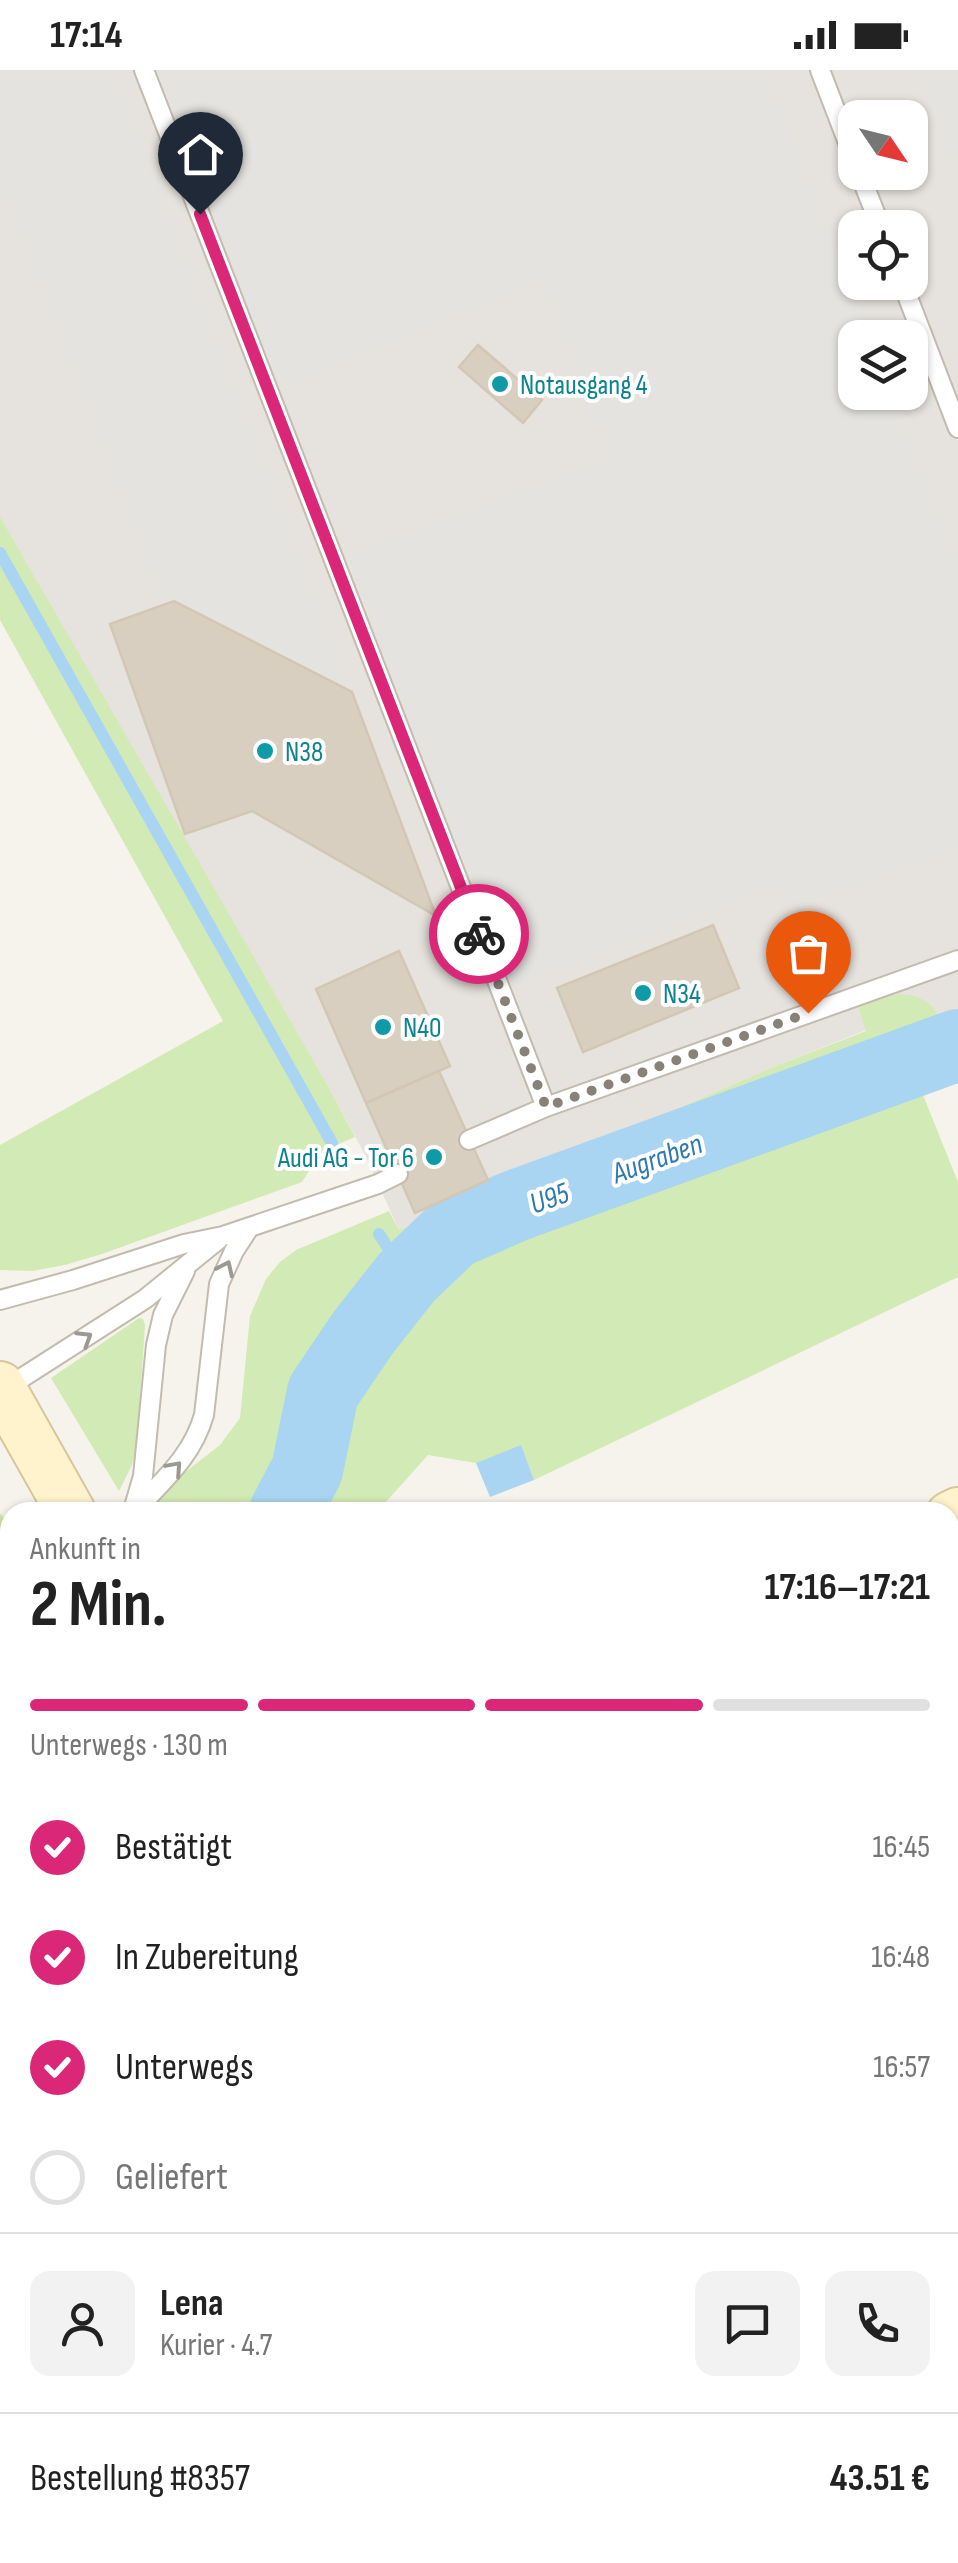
<!DOCTYPE html>
<html lang="de">
<meta charset="utf-8">
<style>
:root{--surface:#fff;--page:#f2f2f2;--text:#222;--muted:#767676;--line:#e0e0e0;--accent:#db2777}
body{margin:0;font-family:"Sofia Sans Condensed",sans-serif;background:var(--page);color:var(--text);height:100vh;display:flex;flex-direction:column;font-size:38px;white-space:nowrap}
*{box-sizing:border-box;margin:0}
p{font-size:32px;color:var(--muted)}
.icon{flex:none;width:55px;height:55px;fill:none;stroke:currentColor;stroke-width:2;stroke-linecap:round;stroke-linejoin:round}
.map{position:relative;flex:1;overflow:hidden}
.panel{position:absolute;left:0px;top:1432px;width:960px;height:1062px;display:flex;flex-direction:column;background:var(--surface);border-radius:30px 30px 0 0;box-shadow:0 2px 8px #0004}
.panel>*{flex:none}
.needle{width:65px;rotate:125deg}
.fabs{position:absolute;left:838px;top:30px;display:grid;gap:20px}
.fabs a{display:grid;place-items:center;width:90px;height:90px;border-radius:20px;background:var(--surface);box-shadow:0 2px 8px #0004;font-size:50px}
.pin{position:absolute;display:grid;place-items:center;width:85px;height:85px;color:#fff;margin:-102px -42px;border-radius:50% 50% 50% 0;rotate:-45deg;box-shadow:0 0 10px #0007}
.pin .icon{rotate:45deg}
.courier{position:absolute;display:grid;place-items:center;width:100px;height:100px;margin:-50px;border:8px solid #db2777;border-radius:50%;background:#fff;color:#222;box-shadow:0 2px 12px #0007}
.head em{font-style:normal;font-weight:700}
.head div{display:flex;flex-direction:column-reverse}
.head{display:flex;align-items:center;justify-content:space-between;height:170px;padding:0 30px}
h1{font-size:65px;font-weight:700;line-height:75px}
.bar{display:grid;grid-template-columns:repeat(4,1fr);gap:15px 10px;align-content:center;height:120px;padding:0 30px}
.bar i{height:12px;border-radius:8px;background:var(--line)}
.bar .selected{background:var(--accent)}
.bar p{grid-column:span 4}
.line{display:flex;align-items:center;gap:25px;padding:0 30px;border-top:2px solid var(--line)}
.line div{flex:1}
.round{display:grid;place-items:center;flex:none;width:105px;height:105px;border-radius:20px;background:var(--page)}
ol{padding:0 30px;list-style:none}
li{display:flex;align-items:center;gap:30px;height:110px}
li p{margin-inline-start:auto}
li .icon{padding:10px;border-radius:50%;background:var(--accent);color:#fff;stroke-width:4}
li:last-child{color:var(--muted)}
li i{width:55px;height:55px;border:5px solid var(--line);border-radius:50%}
.status{display:flex;justify-content:space-between;align-items:center;height:70px;padding:0 50px;background:var(--surface);direction:ltr}
.status svg{height:28px;fill:currentColor}
.map>svg:first-child{display:block}
.industrial{fill:#e6e2dd;fill-rule:evenodd}
.green{fill:#d2eab5}
.parking{fill:#e5e3e0}
.water{fill:#a9d4f2}
.lines{fill:none;stroke-linecap:round;stroke-linejoin:round}
.stream{stroke:#a9d4f2;stroke-width:12}
.river{stroke:#a9d4f2;stroke-width:72}
.building{fill:#d8cfc1;stroke:#d3c7b4;stroke-width:2.5}
.lane-casing{stroke:#c2bbae;stroke-width:22}
.secondary-casing{stroke:#d6c79b;stroke-width:52}
.lane{stroke:#fff;stroke-width:18}
.secondary{stroke:#fff3cd;stroke-width:48}
.oneway{stroke:#9c9892}
.done{stroke:#878178;stroke-width:10;stroke-dasharray:0 18}
.route{stroke:#db2777;stroke-width:12}
.culture-dot{fill:#0f9aa8;stroke:#fff;stroke-width:4}
.labels{text-anchor:middle;stroke-width:8;stroke-linejoin:round;paint-order:stroke}
.culture-label{font-size:28px;fill:#0d838f;stroke:#fff;text-anchor:start}
.water-label{font-size:30px;font-style:italic;fill:#2e7ab2;stroke:#fff}
</style>
<div class="status"><b>17:14</b><svg viewBox="0 0 49 12"><path d="M0 12V9h3v3zM5 12V6h3v6zM10 12V3h3v9zM15 12V0h3v12zM26 1h20v11H26zM47 4h2v5h-2z"/></svg></div>
<div class="map">
<svg width="958" height="2493" viewBox="0 0 958 2493">
<rect width="100%" height="100%" fill="#f6f3ec"/>
<!-- industrial -->
<path class="industrial" d="M 0,0 L 958,0 L 958,1006 L 937,945 L 866,960 L 773,997 L 399,1160 L 365,1085 L 328,1016 L 0,456 ZM 855,48 L 910,48 L 910,102 L 855,102 ZM 855,158 L 910,158 L 910,212 L 855,212 ZM 855,268 L 910,268 L 910,322 L 855,322 Z"/>
<!-- green -->
<path class="green" d="M 0,447 L 328,1016 L 355,1067 L 322,1081 L 302,1112 L 102,1184 L 65,1195 L 32,1201 L 0,1200 L 0,1075 L 223,951 L 0,550 Z
M 899,924 C 910,925 921,926 930,935 C 944,947 952,988 958,1006 L 958,1011 L 923,1025 L 958,1112 L 958,1207 L 534,1410 L 521,1376 L 476,1393 L 428,1385 L 377,1442 L 330,1442 L 319,1324 L 270,1442 L 153,1442 L 155,1434 L 175,1410 L 220,1375 L 240,1348 L 250,1246 L 266,1209 L 280,1192 L 296,1180 L 389,1141 L 399,1160 L 773,997 L 866,961 L 858,936 Z
M 139,1248 L 143,1249 L 145,1255 L 137,1372 L 132,1395 L 119,1421 L 51,1308 Z
M 0,1443 L 10,1457 L 10,1710 L 0,1712 Z
M 10,1885 L 10,2485 L 39,2485 L 34,2493 L 0,2493 L 0,1887 Z"/>
<!-- parking -->
<path class="parking" d="M 0,0 L 116,0 L 352,622 L 161,536 L 0,117 Z
M 144,0 L 767,0 L 871,267 L 855,268 L 855,322 L 892,323 L 958,492 L 958,779 L 782,843 L 772,817 L 502,923 L 334,489 L 608,387 L 541,212 L 270,325 Z
M 914,0 L 958,0 L 958,114 Z"/>
<!-- water -->
<path class="water" d="M 521,1375 L 534,1410 L 490,1427 L 476,1393 Z"/>
<g class="lines">
<!-- stream -->
<path class="stream" d="M 0,483 L 332,1073
M 379,1164 L 407,1207
M 285,1442 L 307,1400 L 323,1322 L 363,1263 L 407,1207 L 453,1163 L 515,1136 L 949,981
M 2,1798 L 10,1716"/>
<!-- river -->
<path class="river" d="M 285,1442 L 307,1400 L 323,1322 L 363,1263 L 407,1207 L 453,1163 L 515,1136 L 958,975"/>
</g>
<!-- building -->
<path class="building" d="M 478,275 L 542,330 L 523,353 L 459,297 Z
M 174,531 L 352,622 L 436,846 L 252,741 L 185,764 L 110,554 Z
M 713,855 L 739,918 L 583,982 L 557,918 Z
M 399,881 L 450,996 L 366,1033 L 316,919 Z
M 439,1001 L 488,1110 L 415,1143 L 366,1033 Z"/>
<g class="lines">
<defs>
<path id="lane" d="M 144,0 L 546,1037
M 820,0 L 855,91
M 859,102 L 881,158
M 902,212 L 958,358
M 469,1070 L 546,1037 L 958,890
M 0,1230 L 73,1210 L 184,1174 L 223,1166 L 378,1114 L 398,1104
M 3,1320 L 145,1229 L 219,1169
M 134,1437 L 143,1406 L 156,1275 L 163,1245 L 185,1201
M 134,1442 C 162,1411 192,1387 204,1345 L 219,1214 L 234,1181 L 249,1158"/>
<path id="secondary" d="M 0,1316 L 71,1442
M 950,1446 L 958,1442
M 0,1806 L 10,1804"/>
</defs>
<!-- lane casing -->
<use href="#lane" class="lane-casing"/>
<!-- secondary casing -->
<use href="#secondary" class="secondary-casing"/>
<!-- lane -->
<use href="#lane" class="lane"/>
<!-- secondary -->
<use href="#secondary" class="secondary"/>
</g>
<!-- one-way arrows -->
<defs><path id="oneway-chevron" d="M-2-3.5L2.5 0L-2 3.5" fill="none" stroke-width="1.6" stroke-linecap="round" stroke-linejoin="round" transform="scale(2.5)"/></defs>
<g class="oneway">
<use href="#oneway-chevron" transform="translate(226 1198) rotate(-65)"/>
<use href="#oneway-chevron" transform="translate(85 1268) rotate(-32)"/>
<use href="#oneway-chevron" transform="translate(175 1398) rotate(-48)"/>
</g>
<g class="lines">
<!-- done -->
<path class="done" d="M 479,864 L 546,1037 L 808,943"/>
<!-- route -->
<path class="route" d="M 200,144 L 479,864"/>
</g>
<!-- markers -->
<g class="culture-dot">
<circle cx="500" cy="314" r="10"/>
<circle cx="265" cy="681" r="10"/>
<circle cx="643" cy="923" r="10"/>
<circle cx="383" cy="957" r="10"/>
<circle cx="434" cy="1087" r="10"/>
</g>
<g class="labels">
<!-- culture labels -->
<g class="culture-label">
<text x="520" y="324">Notausgang 4</text>
<text x="285" y="691">N38</text>
<text x="663" y="933">N34</text>
<text x="403" y="967">N40</text>
<text x="414" y="1097" text-anchor="end">Audi AG - Tor 6</text>
</g>
<!-- water labels -->
<g class="water-label">
<text transform="translate(657 1088) rotate(-20)" y="10">Augraben</text>
<text transform="translate(549 1128) rotate(-20)" y="10">U95</text>
</g>
</g>
</svg>
<div class="fabs">
<a><svg class="needle" viewBox="-14 -14 28 28"><path d="M0-13l5 13h-10z" fill="#e53935"/><path d="M0 13l5-13h-10z" fill="#767676"/></svg></a>
<a><svg class="icon" aria-label="locate" viewBox="0 0 24 24"><circle cx="12" cy="12" r="6"/><path d="M12 2v4M12 18v4M2 12h4M18 12h4"/></svg></a>
<a><svg class="icon" aria-label="layers" viewBox="0 0 24 24"><path d="M12 4l9 5-9 5-9-5zM3 14l9 5 9-5"/></svg></a>
</div>
<div class="pin" style="left:808px;top:943px;background:#ea580c"><svg class="icon" aria-label="bag" viewBox="0 0 24 24"><path d="M5 8h14l-1 12H6zM9 8a3 3 0 0 1 6 0"/></svg></div>
<div class="pin" style="left:200px;top:144px;background:#1f2937"><svg class="icon" aria-label="home" viewBox="0 0 24 24"><path d="M3 11l9-7 9 7M6 9v11h12V9"/></svg></div>
<div class="courier" style="left:479px;top:864px"><svg class="icon" aria-label="bike" viewBox="0 0 24 24"><circle cx="6" cy="16" r="4"/><circle cx="18" cy="16" r="4"/><path d="M6 16l4-8h5l3 8M10 8l3 8H6M13 5h3"/></svg></div>
<section class="panel">
<div class="head"><div><h1>2 Min.</h1><p>Ankunft in</p></div><em>17:16–17:21</em></div>
<div class="bar"><i class="selected"></i><i class="selected"></i><i class="selected"></i><i></i><p>Unterwegs · 130 m</p></div>
<ol>
<li><svg class="icon" aria-label="check" viewBox="0 0 24 24"><path d="M5 12l5 5 9-10"/></svg>Bestätigt<p>16:45</p></li>
<li><svg class="icon" aria-label="check" viewBox="0 0 24 24"><path d="M5 12l5 5 9-10"/></svg>In Zubereitung<p>16:48</p></li>
<li><svg class="icon" aria-label="check" viewBox="0 0 24 24"><path d="M5 12l5 5 9-10"/></svg>Unterwegs<p>16:57</p></li>
<li><i></i>Geliefert</li>
</ol>
<div class="line" style="height:180px"><a class="round"><svg class="icon" aria-label="person" viewBox="0 0 24 24"><circle cx="12" cy="8" r="4"/><path d="M4 21q1-7 8-7t8 7"/></svg></a><div><b>Lena</b><p>Kurier · 4.7</p></div><a class="round"><svg class="icon" aria-label="chat" viewBox="0 0 24 24"><path d="M4 5h16v11H9l-5 4z"/></svg></a><a class="round"><svg class="icon" aria-label="phone" viewBox="0 0 24 24"><path d="M5 4h4l2 5-3 2q2 4 5 5l2-3 5 2v4C11 20 4 13 5 4z"/></svg></a></div>
<div class="line" style="height:130px"><div>Bestellung #8357</div><b>43.51 €</b></div>
</section>
</div>
